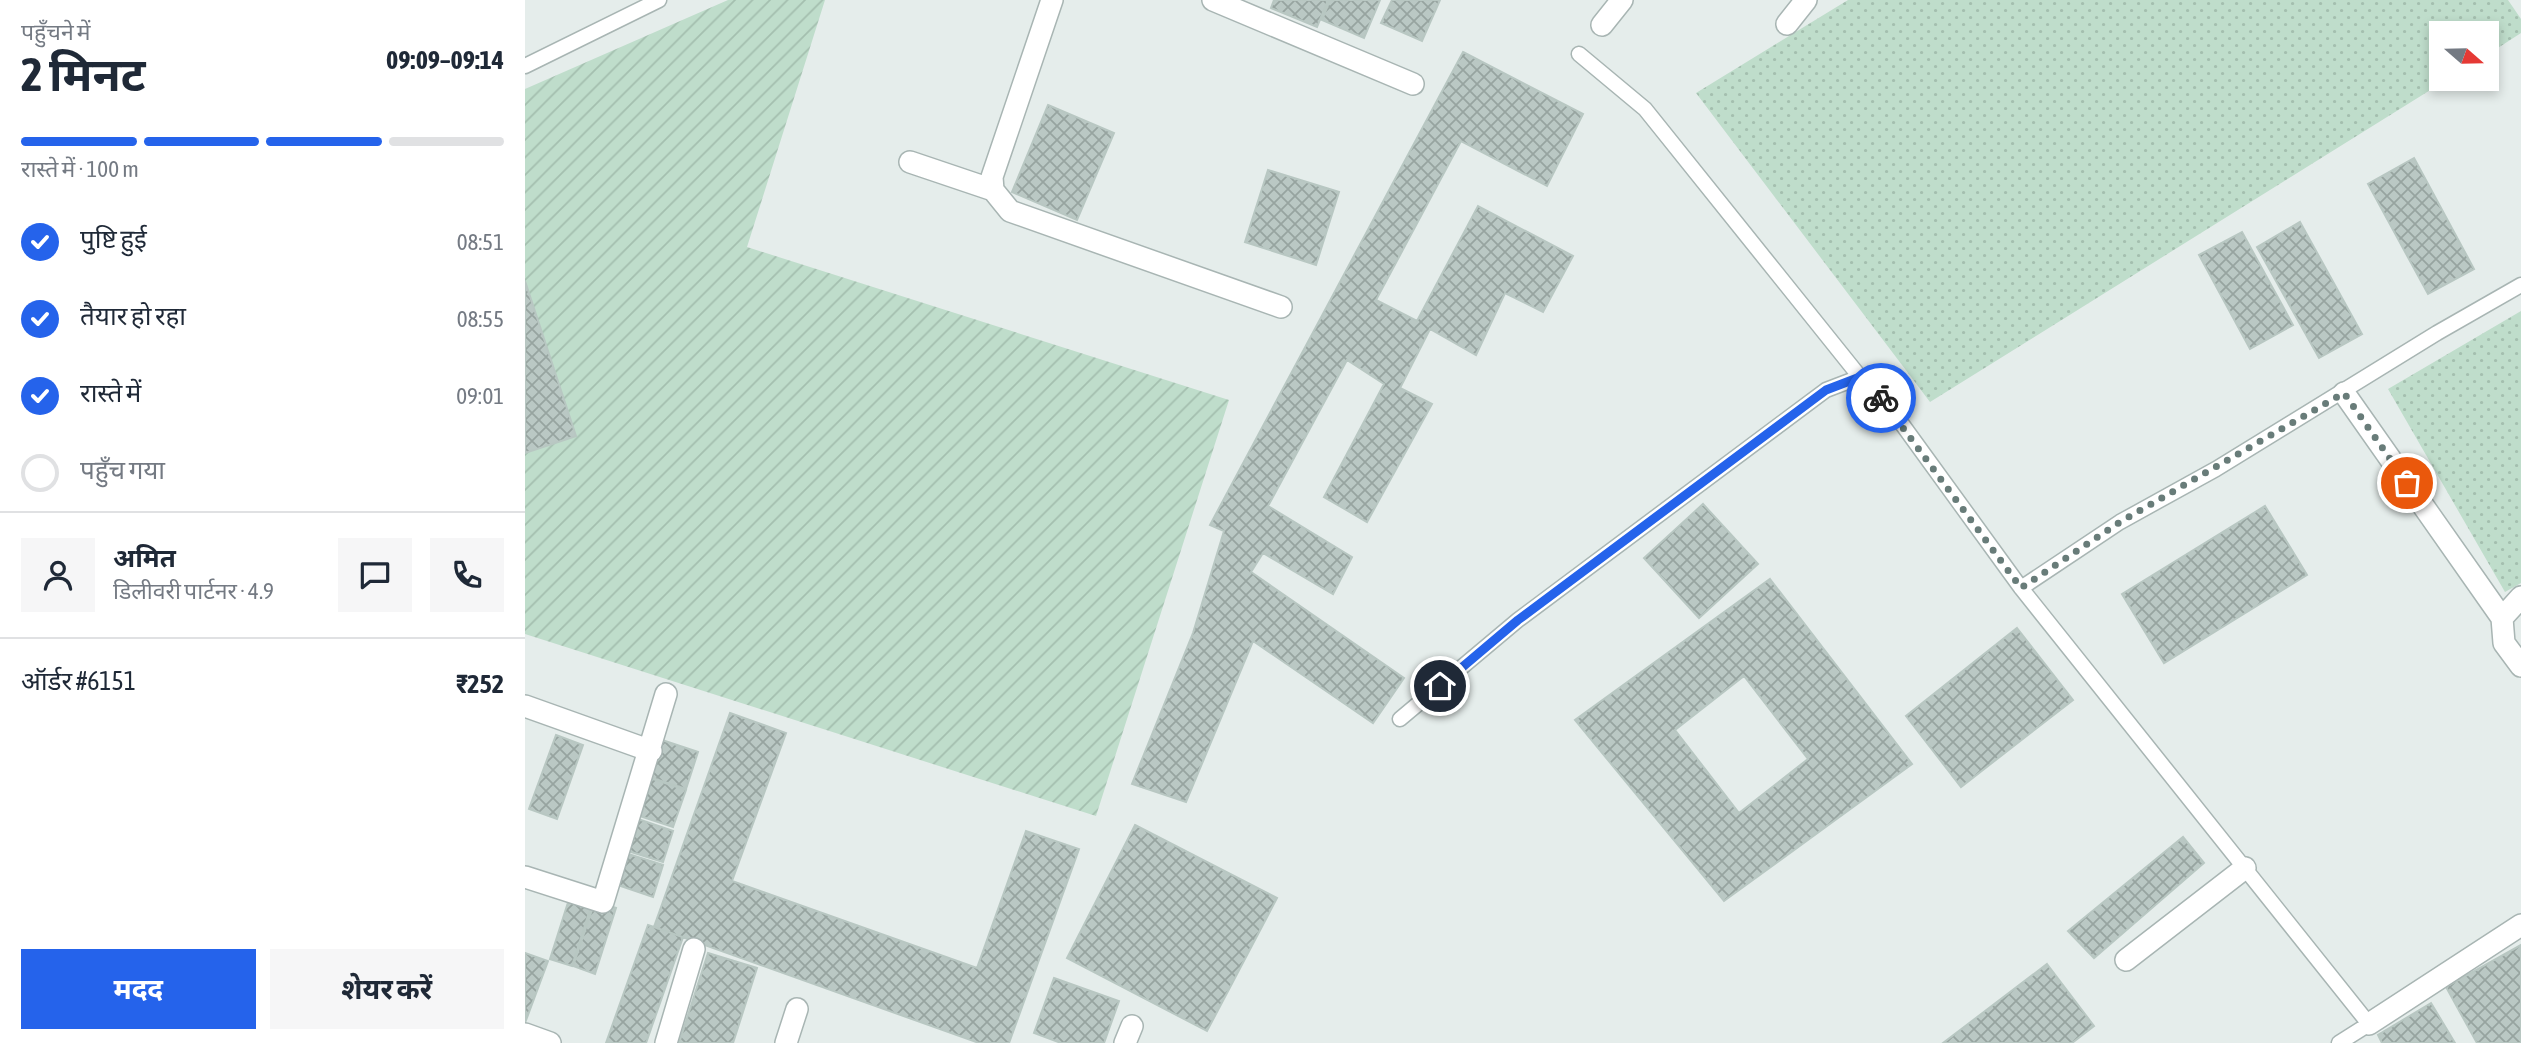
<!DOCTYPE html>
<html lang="hi">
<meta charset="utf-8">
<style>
:root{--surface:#fff;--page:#f6f6f7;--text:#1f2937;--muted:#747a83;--line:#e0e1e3;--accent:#2563eb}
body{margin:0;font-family:"Asap Condensed","Noto Sans Devanagari",sans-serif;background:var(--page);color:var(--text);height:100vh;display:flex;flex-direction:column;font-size:26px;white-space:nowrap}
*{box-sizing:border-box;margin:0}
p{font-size:23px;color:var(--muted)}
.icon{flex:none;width:38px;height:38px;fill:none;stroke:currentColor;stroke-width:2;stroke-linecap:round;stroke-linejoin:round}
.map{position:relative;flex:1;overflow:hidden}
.drawer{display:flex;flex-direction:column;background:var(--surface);width:525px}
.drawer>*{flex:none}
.needle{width:46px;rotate:110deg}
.fabs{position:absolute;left:1904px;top:21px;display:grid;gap:14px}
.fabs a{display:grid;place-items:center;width:70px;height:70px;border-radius:0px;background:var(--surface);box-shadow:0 4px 10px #0003;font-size:35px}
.pin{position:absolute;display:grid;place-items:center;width:60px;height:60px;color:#fff;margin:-30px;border:4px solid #fff;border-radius:50%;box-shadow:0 2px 7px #0007}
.courier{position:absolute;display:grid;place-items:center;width:70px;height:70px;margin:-35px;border:5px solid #2563eb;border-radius:50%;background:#fff;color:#222;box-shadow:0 2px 9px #0007}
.summary em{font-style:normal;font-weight:700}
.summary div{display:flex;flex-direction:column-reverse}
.summary{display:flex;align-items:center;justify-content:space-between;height:119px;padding:0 21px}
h1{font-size:46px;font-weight:700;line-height:52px}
.bar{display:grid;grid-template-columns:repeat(4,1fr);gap:10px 7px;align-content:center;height:84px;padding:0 21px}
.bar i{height:9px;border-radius:5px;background:var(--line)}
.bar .active{background:var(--accent)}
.bar p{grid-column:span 4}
.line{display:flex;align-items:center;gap:18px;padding:0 21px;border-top:2px solid var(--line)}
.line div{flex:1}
.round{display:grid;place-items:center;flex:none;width:74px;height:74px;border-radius:0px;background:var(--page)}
ol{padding:0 21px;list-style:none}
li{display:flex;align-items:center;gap:21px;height:77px}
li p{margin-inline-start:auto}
li .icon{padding:7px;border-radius:50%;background:var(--accent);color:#fff;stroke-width:4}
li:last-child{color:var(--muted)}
li i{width:38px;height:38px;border:4px solid var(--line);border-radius:50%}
.cta{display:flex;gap:14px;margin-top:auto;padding:14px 21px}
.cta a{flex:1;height:80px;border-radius:0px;background:var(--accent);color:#fff;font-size:28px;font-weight:700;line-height:80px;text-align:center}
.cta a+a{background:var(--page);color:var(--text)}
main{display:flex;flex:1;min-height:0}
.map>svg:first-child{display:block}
.park{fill:url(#park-dots)}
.garden{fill:url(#garden-furrows)}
.building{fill:url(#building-cross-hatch);stroke:#b8c7c2;stroke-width:2;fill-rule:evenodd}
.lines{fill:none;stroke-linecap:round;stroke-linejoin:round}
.service-casing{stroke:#a8b5b3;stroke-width:17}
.minor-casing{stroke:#a8b5b3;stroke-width:24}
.service{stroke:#fff;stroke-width:14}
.minor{stroke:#fff;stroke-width:21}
.done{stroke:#687c79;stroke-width:7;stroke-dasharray:0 12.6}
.route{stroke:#2563eb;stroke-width:9}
</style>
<main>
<section class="drawer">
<div class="summary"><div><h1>2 मिनट</h1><p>पहुँचने में</p></div><em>09:09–09:14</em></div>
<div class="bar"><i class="active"></i><i class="active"></i><i class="active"></i><i></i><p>रास्ते में · 100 m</p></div>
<ol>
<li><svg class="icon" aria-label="check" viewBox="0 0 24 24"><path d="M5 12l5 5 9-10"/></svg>पुष्टि हुई<p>08:51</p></li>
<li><svg class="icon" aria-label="check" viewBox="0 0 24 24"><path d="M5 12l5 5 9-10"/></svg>तैयार हो रहा<p>08:55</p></li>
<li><svg class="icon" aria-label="check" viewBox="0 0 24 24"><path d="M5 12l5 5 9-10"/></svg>रास्ते में<p>09:01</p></li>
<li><i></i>पहुँच गया</li>
</ol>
<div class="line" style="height:126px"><a class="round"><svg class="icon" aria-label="person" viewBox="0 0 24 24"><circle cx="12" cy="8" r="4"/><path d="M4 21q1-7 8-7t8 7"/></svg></a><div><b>अमित</b><p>डिलीवरी पार्टनर · 4.9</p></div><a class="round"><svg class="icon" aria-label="chat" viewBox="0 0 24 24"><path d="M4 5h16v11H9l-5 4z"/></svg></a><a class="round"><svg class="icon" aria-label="phone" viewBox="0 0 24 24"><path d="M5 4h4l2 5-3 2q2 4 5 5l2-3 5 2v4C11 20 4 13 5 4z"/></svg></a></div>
<div class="line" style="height:91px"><div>ऑर्डर #6151</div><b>₹252</b></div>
<div class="cta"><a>मदद</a><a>शेयर करें</a></div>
</section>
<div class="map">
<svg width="1996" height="1043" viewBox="0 0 1996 1043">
<defs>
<pattern id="park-dots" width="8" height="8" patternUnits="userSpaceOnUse" patternTransform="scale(1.75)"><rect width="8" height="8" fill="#bfddcb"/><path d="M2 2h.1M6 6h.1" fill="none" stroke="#a4bfaf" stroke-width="1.8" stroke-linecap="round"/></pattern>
<pattern id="garden-furrows" width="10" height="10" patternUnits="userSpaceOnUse" patternTransform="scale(1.75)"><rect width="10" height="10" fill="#bfddcb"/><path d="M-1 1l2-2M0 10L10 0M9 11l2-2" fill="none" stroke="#a4bfaf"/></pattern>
<pattern id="building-cross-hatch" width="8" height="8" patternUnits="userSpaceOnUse" patternTransform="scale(1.75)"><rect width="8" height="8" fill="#bac8c4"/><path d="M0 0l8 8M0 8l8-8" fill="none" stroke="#97a4a0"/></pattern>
</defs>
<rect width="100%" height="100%" fill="#e5edeb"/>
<!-- park -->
<path class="park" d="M 1323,0 L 1983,0 L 1996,19 L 1996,33 L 1962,55 L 1962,33 L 1916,33 L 1916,79 L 1923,79 L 1405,402 L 1171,93 Z
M 1996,311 L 1996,583 L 1980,592 L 1863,389 Z"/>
<!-- garden -->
<path class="garden" d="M 203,0 L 300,0 L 222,247 L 704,400 L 571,816 L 0,634 L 0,89 Z"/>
<!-- building -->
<path class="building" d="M 749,0 L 803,0 L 792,27 L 746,8 Z
M 805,0 L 855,0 L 839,38 L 797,20 Z
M 867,0 L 915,0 L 897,41 L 856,23 Z
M 938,52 L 1058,114 L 1022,186 L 936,141 L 851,300 L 892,321 L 953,206 L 1048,256 L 1018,312 L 980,293 L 951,355 L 905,329 L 875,388 L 907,404 L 842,522 L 799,497 L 859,384 L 822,360 L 743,506 L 827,557 L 808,594 L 738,553 L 726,572 L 879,678 L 848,723 L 728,641 L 661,802 L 607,784 L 668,633 L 699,531 L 685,525 Z
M 523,105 L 589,133 L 552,220 L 487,192 Z
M 1889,158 L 1949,269 L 1903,294 L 1843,184 Z
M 743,170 L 814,192 L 791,265 L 720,242 Z
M 1775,222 L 1837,334 L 1794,358 L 1732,247 Z
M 1717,232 L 1768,325 L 1725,349 L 1674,255 Z
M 0,281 L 51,436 L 0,453 Z
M 1178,504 L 1233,564 L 1174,618 L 1119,558 Z
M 1740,506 L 1782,575 L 1639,663 L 1597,594 Z
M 1245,579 L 1387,764 L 1199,901 L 1050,720 ZM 1219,676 L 1283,759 L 1214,813 L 1150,730 Z
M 1492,628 L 1548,700 L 1436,787 L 1381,716 Z
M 205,713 L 261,733 L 207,881 L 452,968 L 501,831 L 554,849 L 484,1043 L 454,1043 L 129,927 Z
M 31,735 L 58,745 L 32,819 L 4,809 Z
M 137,740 L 173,752 L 161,789 L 124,777 Z
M 125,778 L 161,790 L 148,827 L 112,815 Z
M 110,818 L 148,831 L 138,862 L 100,850 Z
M 610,825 L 752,898 L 682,1031 L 542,958 Z
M 1658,837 L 1679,863 L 1569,958 L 1543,931 Z
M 100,853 L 138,865 L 128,897 L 90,884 Z
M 46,893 L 68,900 L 47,966 L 25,959 Z
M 70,901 L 91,908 L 70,974 L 48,966 Z
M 123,925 L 158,937 L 121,1043 L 81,1043 Z
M 1996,945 L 1996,1043 L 1952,1043 L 1921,987 Z
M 0,953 L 23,961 L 0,1023 Z
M 183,953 L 232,968 L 208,1043 L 154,1043 Z
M 1522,964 L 1569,1026 L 1547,1043 L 1418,1043 Z
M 529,978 L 594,1001 L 579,1043 L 536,1043 L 509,1033 Z
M 1906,1003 L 1930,1043 L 1857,1043 L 1853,1035 Z"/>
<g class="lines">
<defs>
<path id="service" d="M 1054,54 L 1120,109 L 1335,377
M 0,66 L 134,0
M 1496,588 L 1595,522 L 1691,469 L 1912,333 L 1996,285
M 875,719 L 993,620 L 1301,390 L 1335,377 L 1361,402 L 1496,588 L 1844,1024 L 1814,1043"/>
<path id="minor" d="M 527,0 L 467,177 L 468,190 L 485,211 L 756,307
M 688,0 L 888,84
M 1262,24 L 1281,0
M 1077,25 L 1097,0
M 385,162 L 468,190
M 1819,393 L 1977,618
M 1996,597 L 1977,618 L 1979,643 L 1996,666
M 0,706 L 126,751
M 0,877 L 78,902 L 141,694
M 1601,960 L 1720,868
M 1844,1024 L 1996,925
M 0,1034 L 25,1043
M 141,1043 L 169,949
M 261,1043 L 272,1009
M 600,1043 L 607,1026"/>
</defs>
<!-- service casing -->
<use href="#service" class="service-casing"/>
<!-- minor casing -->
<use href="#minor" class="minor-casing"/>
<!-- service -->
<use href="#service" class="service"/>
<!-- minor -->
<use href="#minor" class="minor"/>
</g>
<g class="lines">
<!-- done -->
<path class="done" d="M 1356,398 L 1496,588 L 1595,522 L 1819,393 L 1882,483"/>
<!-- route -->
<path class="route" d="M 915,686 L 993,620 L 1301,390 L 1335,377 L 1356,398"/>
</g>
</svg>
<div class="fabs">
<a><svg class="needle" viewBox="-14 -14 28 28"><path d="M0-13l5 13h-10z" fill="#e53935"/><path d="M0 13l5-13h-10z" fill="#747a83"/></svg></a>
</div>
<div class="pin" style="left:1882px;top:483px;background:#ea580c"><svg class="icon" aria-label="bag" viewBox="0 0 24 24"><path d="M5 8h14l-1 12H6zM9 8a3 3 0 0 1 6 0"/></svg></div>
<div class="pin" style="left:915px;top:686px;background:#1f2937"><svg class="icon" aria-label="home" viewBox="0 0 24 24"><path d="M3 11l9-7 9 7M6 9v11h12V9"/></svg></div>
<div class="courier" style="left:1356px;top:398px"><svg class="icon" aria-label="bike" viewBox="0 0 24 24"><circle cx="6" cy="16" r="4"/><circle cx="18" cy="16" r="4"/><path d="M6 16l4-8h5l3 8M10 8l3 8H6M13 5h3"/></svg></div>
</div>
</main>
